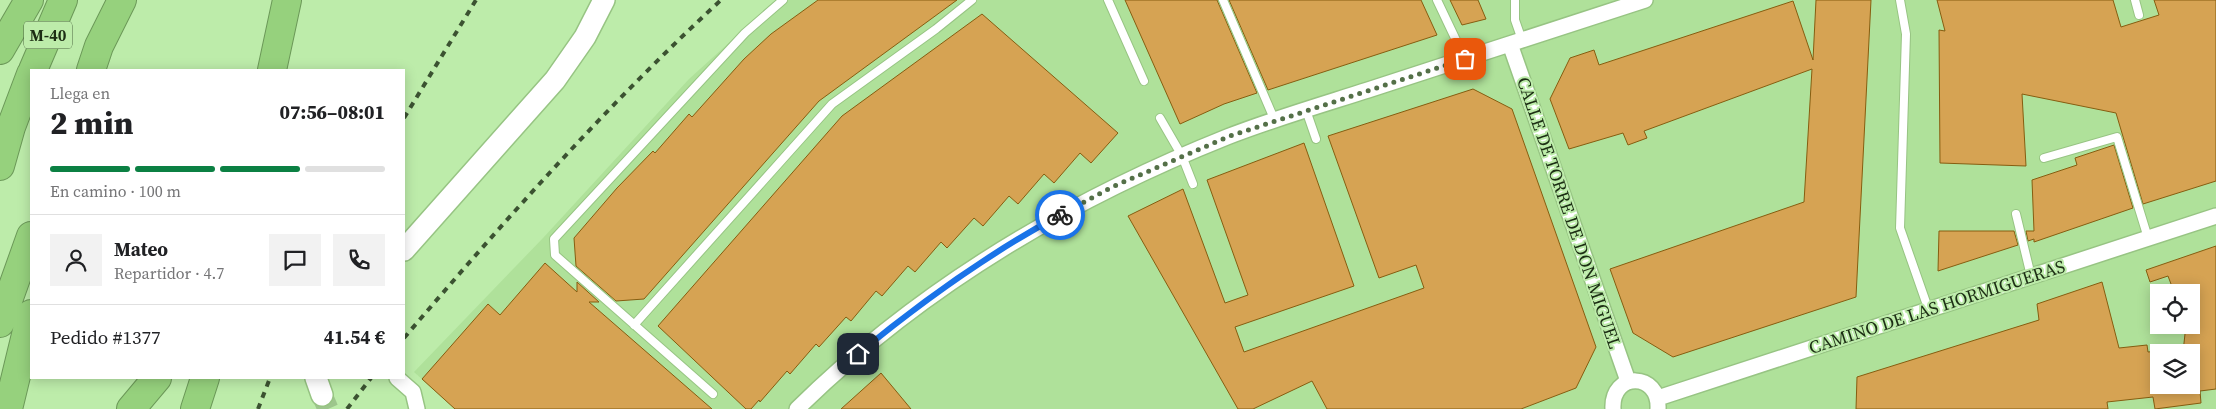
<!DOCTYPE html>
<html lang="es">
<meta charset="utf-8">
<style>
:root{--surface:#fff;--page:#f2f2f2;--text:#202124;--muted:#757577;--line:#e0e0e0;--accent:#0b8043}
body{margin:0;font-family:"Source Serif 4",serif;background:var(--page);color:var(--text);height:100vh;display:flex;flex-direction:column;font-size:19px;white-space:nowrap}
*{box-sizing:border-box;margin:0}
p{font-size:16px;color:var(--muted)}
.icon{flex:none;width:28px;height:28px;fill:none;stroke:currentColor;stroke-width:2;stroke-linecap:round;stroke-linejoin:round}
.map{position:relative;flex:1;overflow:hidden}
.sheet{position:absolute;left:30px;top:69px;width:375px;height:310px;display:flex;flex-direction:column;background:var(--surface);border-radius:0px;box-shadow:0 2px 12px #0003}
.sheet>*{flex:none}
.fabs{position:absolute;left:2150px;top:284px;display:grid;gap:10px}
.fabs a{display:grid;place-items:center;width:50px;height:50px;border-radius:0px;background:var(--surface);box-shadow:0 2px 12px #0003;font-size:25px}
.pin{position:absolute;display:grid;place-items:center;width:42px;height:42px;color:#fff;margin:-21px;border-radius:10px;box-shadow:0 2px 8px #0006}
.courier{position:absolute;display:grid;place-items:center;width:50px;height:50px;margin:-25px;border:4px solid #1a73e8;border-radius:50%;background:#fff;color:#222;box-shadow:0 1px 6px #0007}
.head em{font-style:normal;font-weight:800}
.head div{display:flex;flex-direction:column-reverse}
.head{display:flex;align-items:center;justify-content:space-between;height:85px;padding:0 20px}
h1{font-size:32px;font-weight:800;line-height:38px}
.bar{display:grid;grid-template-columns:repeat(4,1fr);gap:8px 5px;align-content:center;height:60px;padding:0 20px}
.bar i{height:6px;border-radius:4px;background:var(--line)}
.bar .active{background:var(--accent)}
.bar p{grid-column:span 4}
.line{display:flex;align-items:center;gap:12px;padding:0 20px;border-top:1px solid var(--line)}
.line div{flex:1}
.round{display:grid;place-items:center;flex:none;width:52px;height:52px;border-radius:0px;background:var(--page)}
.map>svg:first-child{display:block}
.built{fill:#afe19a;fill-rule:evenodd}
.building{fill:#d6a353;stroke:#865d10}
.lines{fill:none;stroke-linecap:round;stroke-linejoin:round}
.secondary-tunnel{stroke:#9dc68c;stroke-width:21;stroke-dasharray:21 11;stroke-linecap:butt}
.lane-casing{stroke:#97c483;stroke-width:10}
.street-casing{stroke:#97c483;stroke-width:18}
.secondary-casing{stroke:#97c483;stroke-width:24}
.highway-casing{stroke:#6b9858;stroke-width:30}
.lane{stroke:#fff;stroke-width:8}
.street{stroke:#fff;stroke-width:15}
.secondary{stroke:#fff;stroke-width:21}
.highway{stroke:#96d17d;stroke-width:28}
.rail{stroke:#3b5231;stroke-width:4;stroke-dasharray:6 6;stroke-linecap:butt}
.done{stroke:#547048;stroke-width:5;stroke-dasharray:0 9}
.route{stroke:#1a73e8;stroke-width:6}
.labels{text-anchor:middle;stroke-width:4;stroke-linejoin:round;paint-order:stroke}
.shield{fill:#bdecaa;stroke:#4c6741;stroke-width:1}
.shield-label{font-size:16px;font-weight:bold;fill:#1c2e14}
.street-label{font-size:18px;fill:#1c2e14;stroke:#bdecaa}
</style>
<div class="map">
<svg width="2216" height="409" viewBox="0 0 2216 409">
<rect width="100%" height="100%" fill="#bdecaa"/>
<!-- built -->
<path class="built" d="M 776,0 L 2216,0 L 2216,409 L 455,409 L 414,372 L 543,238 L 689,79 ZM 2159,292 L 2191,292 L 2191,325 L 2159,325 ZM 2159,352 L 2191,352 L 2191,385 L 2159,385 Z"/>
<!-- building -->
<path class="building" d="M 818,0 L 957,0 L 819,101 L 644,299 L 616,301 L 576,266 L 574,238 L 617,188 L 653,151 L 655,153 L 689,114 L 692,117 L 744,59 L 771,34 Z
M 1125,0 L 1217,0 L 1257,93 L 1224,104 L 1180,124 Z
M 1229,0 L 1421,0 L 1437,35 L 1268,90 Z
M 1450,0 L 1478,0 L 1486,19 L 1462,25 Z
M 1816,0 L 1871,0 L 1856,297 L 1673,357 L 1633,333 L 1610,269 L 1804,202 L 1812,69 L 1644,131 L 1647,138 L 1628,145 L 1623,133 L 1569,149 L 1550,99 L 1570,58 L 1594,50 L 1599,65 L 1793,1 L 1813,60 Z
M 1937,0 L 2113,0 L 2121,27 L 2159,15 L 2154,0 L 2216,0 L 2216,181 L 2143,204 L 2116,113 L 2022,94 L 2026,166 L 1940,163 L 1939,30 L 1945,31 Z
M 982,14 L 1118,133 L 1091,163 L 1080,153 L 1054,183 L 1044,174 L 1018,204 L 1009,196 L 983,226 L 974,218 L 947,248 L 941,242 L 915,272 L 908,266 L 882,296 L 876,291 L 851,321 L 846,317 L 819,347 L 816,344 L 790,374 L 787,371 L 760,402 L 759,400 L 751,409 L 746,409 L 658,326 L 842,116 Z
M 1473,89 L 1512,109 L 1596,347 L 1576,388 L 1521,409 L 1327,409 L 1312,381 L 1253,409 L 1238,409 L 1128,216 L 1183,189 L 1225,303 L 1248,295 L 1207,180 L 1304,143 L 1354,286 L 1235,327 L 1244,352 L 1424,288 L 1416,265 L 1379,278 L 1328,136 Z
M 2114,145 L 2133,208 L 2034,242 L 2034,239 L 2028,241 L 2026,231 L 2034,231 L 2032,180 L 2077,165 L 2075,158 Z
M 1939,231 L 2014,231 L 2018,245 L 1938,271 Z
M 2216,246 L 2216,389 L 2200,391 L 2201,403 L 2155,409 L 2153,397 L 2107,402 L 2108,409 L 1856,409 L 1857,377 L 2039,320 L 2037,304 L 2102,282 L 2119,348 L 2147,345 L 2148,352 L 2159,351 L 2159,385 L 2191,385 L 2191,352 L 2183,352 L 2186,325 L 2191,325 L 2191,292 L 2174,292 L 2168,276 L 2150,282 L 2146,270 Z
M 545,263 L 577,292 L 577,282 L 599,302 L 589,302 L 712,409 L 455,409 L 422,379 L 488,304 L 500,315 Z
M 881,373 L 911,409 L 841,409 Z"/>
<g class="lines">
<!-- secondary-tunnel -->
<path class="secondary-tunnel" d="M 322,395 L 328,409"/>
<defs>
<path id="lane" d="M 1108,0 L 1144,81
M 1223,0 L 1275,121
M 1437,0 L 1465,59
M 1515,0 L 1515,20 L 1522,40
M 1900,0 L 1906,34 L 1900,228 L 1928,308
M 2135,0 L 2139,15
M 1306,110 L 1316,139
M 1160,118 L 1182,156 L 1193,184
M 2044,158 L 2117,137 L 2148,238
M 2016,214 L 2031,276
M 634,325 L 832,104 L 936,29 L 972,0
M 713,394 L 555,255 L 554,239 L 745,33 L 783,0"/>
<path id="street" d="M 1510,44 L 1628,381
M 397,378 L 413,392 L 417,409
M 1658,398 L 2216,216
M 797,409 C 919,289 1069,200 1227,137 C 1273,119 1321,105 1368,90 C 1460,60 1553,30 1645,0
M 1613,409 C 1611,371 1660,372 1658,409"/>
<path id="secondary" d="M 404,250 L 555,80 L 585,37 L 604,0
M 316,378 L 322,395"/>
<path id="highway" d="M 0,50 L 29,0
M 33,70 L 63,0
M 91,70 L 99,46 L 122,0
M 272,70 L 287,0
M 0,166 L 11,127 L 31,74
M 0,323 L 31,236
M 8,409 L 31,314
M 131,409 L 157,378
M 195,409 L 205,378"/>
</defs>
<!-- lane casing -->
<use href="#lane" class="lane-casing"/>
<!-- street casing -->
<use href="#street" class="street-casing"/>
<!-- secondary casing -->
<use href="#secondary" class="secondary-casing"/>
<!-- highway casing -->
<use href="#highway" class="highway-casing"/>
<!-- lane -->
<use href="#lane" class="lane"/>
<!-- street -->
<use href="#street" class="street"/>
<!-- secondary -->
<use href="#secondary" class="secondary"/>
<!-- highway -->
<use href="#highway" class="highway"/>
<!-- rail -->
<path class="rail" d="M 404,118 L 476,0
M 404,338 C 504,221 608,104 721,0
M 258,409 L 270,378
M 347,409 L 371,378"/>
</g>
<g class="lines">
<!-- done -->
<path class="done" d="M 1060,215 L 1112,187 L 1230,136 L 1465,59"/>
<!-- route -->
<path class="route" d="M 858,354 C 921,302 988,254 1060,215"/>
</g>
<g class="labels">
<!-- shield labels -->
<rect class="shield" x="24" y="21.5" width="48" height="27" rx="4"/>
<g class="shield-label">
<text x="48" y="41">M-40</text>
</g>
<!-- street labels -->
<g class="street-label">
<text transform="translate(1569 213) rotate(71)" y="6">CALLE DE TORRE DE DON MIGUEL</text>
<text transform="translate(1937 307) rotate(-18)" y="6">CAMINO DE LAS HORMIGUERAS</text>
</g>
</g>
</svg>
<div class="fabs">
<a><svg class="icon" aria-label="locate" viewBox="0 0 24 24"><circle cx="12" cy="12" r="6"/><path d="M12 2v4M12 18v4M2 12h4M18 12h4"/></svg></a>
<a><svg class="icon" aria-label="layers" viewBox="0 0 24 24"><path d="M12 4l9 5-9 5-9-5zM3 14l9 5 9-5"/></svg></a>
</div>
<div class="pin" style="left:1465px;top:59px;background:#ea580c"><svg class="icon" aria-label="bag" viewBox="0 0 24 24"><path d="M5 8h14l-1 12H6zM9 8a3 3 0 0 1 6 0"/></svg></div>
<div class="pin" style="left:858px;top:354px;background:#1f2937"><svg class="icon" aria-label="home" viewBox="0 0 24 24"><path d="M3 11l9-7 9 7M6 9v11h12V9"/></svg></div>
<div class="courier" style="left:1060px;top:215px"><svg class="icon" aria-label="bike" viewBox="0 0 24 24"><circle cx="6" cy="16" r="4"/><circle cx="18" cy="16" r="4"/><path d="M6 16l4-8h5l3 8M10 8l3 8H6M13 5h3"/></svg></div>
<section class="sheet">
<div class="head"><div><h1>2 min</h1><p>Llega en</p></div><em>07:56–08:01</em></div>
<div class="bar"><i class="active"></i><i class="active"></i><i class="active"></i><i></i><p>En camino · 100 m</p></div>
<div class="line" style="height:90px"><a class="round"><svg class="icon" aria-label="person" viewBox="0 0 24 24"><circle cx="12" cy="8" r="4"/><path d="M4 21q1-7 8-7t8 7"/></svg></a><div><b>Mateo</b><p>Repartidor · 4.7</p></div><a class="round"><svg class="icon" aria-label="chat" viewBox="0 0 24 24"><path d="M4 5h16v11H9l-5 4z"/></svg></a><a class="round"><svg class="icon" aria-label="phone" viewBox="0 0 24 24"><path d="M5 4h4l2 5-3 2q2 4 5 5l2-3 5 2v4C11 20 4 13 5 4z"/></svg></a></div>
<div class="line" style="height:65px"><div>Pedido #1377</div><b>41.54 €</b></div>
</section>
</div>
